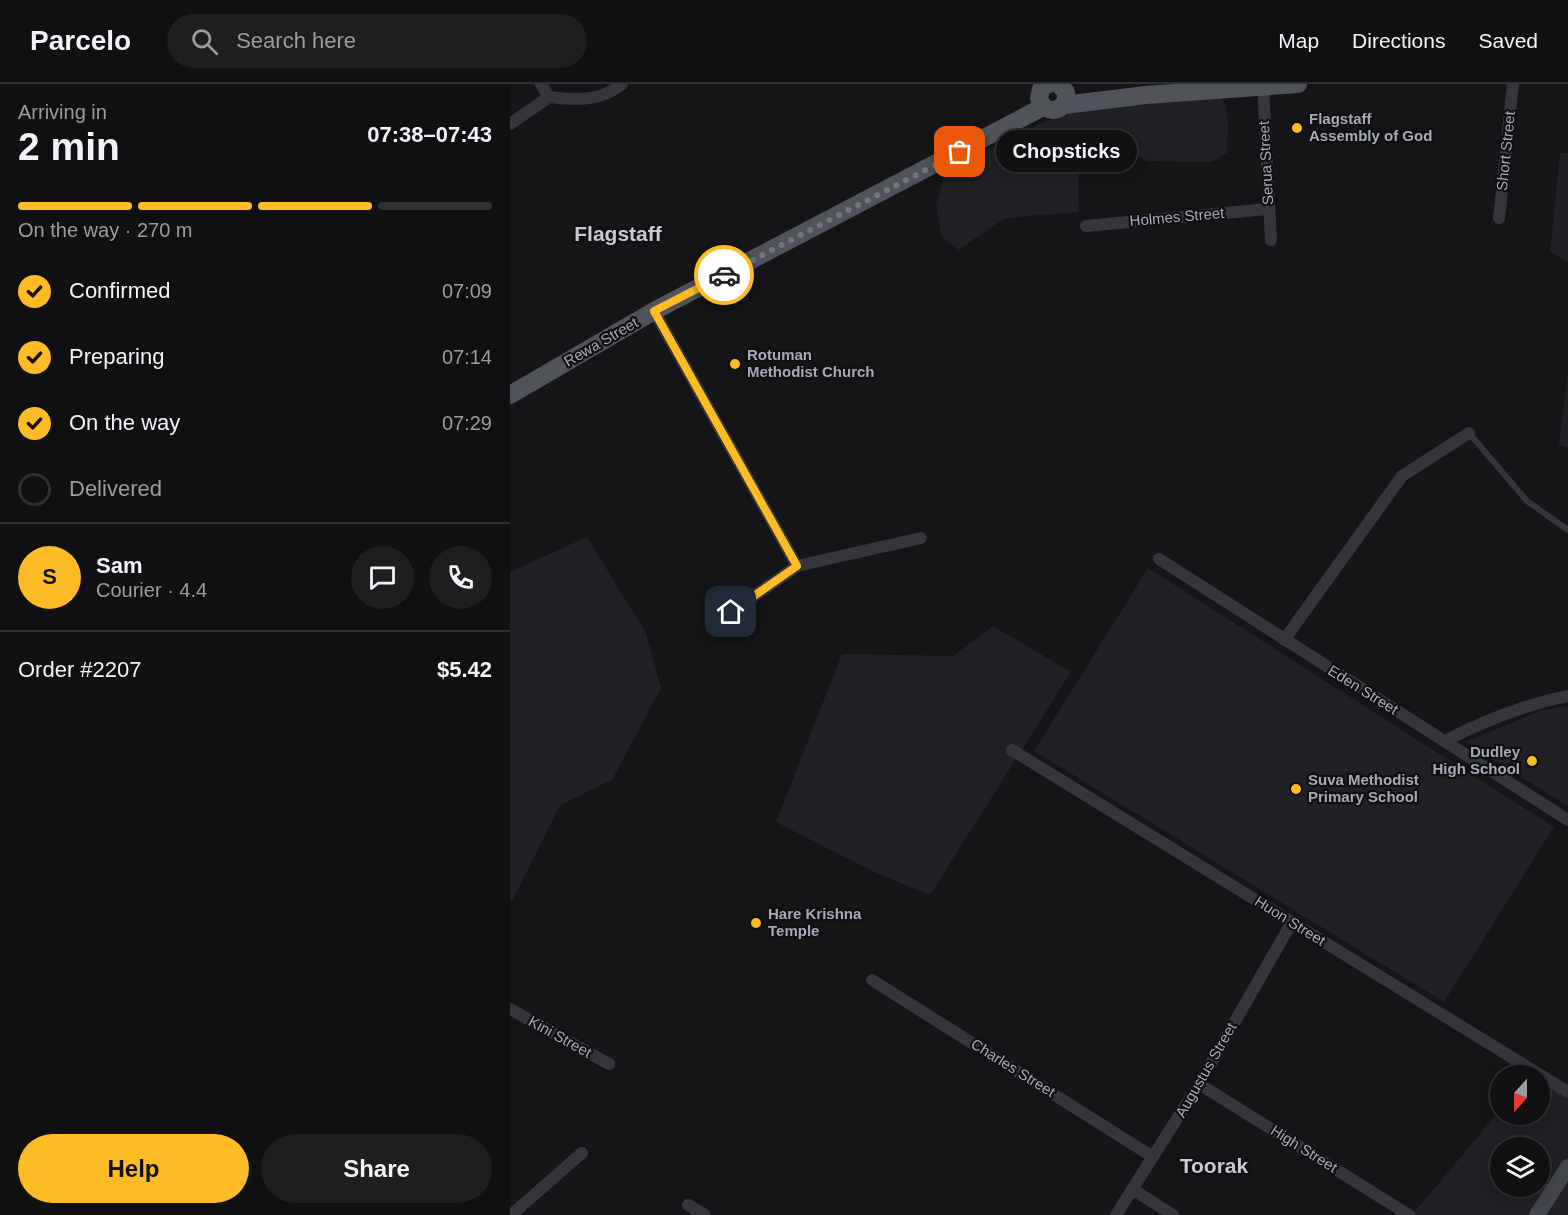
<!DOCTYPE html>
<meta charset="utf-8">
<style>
:root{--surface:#100f11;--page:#1e1d1f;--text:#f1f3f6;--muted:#9c9c9f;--line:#302f31;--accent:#fdbc26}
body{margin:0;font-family:Helvetica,sans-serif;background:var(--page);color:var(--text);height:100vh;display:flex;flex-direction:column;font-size:22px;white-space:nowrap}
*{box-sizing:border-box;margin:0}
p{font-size:20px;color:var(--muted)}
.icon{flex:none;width:33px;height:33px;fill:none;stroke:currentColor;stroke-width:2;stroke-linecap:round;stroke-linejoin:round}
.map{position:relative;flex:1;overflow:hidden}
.side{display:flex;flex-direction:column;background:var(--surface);width:510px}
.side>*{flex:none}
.needle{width:39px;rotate:201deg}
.controls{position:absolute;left:980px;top:981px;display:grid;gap:12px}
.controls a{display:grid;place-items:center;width:60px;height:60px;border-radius:50%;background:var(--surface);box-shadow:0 3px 15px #0003,0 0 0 2px var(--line);font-size:30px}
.pin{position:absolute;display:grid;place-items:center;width:51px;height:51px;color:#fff;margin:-26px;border-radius:12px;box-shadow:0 3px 9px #0006}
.courier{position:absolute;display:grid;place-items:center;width:60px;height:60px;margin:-30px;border:4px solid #fdbc26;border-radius:50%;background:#fff;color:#222;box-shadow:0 2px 8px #0007}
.bubble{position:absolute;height:42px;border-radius:21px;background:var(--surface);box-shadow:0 3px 15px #0003,0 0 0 2px var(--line);font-size:20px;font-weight:600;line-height:42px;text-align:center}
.headline em{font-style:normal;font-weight:600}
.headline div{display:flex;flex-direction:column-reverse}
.headline{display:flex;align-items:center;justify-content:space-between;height:102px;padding:0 18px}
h1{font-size:39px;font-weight:600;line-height:45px}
.bar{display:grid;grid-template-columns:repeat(4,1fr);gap:9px 6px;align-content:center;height:72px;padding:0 18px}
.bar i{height:8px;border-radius:4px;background:var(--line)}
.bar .active{background:var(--accent)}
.bar p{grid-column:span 4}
.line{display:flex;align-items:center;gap:15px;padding:0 18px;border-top:2px solid var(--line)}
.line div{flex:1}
.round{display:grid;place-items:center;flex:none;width:63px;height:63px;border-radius:32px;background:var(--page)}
ol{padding:0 18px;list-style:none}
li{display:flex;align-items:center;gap:18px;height:66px}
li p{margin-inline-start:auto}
li .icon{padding:6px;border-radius:50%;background:var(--accent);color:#111;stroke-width:4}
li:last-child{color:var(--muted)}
li i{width:33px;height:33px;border:3px solid var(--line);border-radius:50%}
.primary-button{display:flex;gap:12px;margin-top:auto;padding:12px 18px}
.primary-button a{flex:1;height:69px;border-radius:36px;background:var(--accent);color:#111;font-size:24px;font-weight:600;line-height:69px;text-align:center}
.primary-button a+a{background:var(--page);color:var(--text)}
header{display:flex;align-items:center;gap:36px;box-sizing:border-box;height:84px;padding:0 30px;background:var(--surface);border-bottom:2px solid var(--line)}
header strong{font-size:28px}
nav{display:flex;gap:33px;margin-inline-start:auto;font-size:21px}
.search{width:420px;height:54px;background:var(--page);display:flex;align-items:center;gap:15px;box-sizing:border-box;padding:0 21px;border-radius:33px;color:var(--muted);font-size:22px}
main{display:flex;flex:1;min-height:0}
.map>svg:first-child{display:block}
.built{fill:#212024;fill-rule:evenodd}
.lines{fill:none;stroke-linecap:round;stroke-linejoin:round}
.lane{stroke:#35363c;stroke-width:6}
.street{stroke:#35363c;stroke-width:12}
.secondary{stroke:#43454c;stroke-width:16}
.primary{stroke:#51535b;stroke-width:18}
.done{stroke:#737680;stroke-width:6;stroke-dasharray:0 10.8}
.route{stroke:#fdbc26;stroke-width:8}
.poi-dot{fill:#fdbc26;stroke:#100f12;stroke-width:2}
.labels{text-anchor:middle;stroke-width:4.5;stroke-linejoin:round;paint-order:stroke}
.poi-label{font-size:15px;font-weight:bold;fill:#a5aab8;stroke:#100f12;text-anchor:start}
.street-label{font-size:15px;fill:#a5aab8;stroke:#100f12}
.district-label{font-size:21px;font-weight:bold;fill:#c7cad3;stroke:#100f12}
</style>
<header>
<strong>Parcelo</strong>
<div class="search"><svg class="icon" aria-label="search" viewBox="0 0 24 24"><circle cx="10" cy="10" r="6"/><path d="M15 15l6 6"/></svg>Search here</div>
<nav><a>Map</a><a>Directions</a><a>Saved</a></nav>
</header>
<main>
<section class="side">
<div class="headline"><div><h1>2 min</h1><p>Arriving in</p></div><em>07:38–07:43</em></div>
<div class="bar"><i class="active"></i><i class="active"></i><i class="active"></i><i></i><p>On the way · 270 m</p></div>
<ol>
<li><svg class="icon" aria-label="check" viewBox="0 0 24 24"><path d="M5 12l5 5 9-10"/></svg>Confirmed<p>07:09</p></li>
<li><svg class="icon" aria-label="check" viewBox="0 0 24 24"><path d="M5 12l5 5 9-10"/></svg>Preparing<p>07:14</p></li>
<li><svg class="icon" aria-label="check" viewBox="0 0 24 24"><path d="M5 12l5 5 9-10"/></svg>On the way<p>07:29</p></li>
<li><i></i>Delivered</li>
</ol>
<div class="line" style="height:108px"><b class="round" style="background:var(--accent);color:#111">S</b><div><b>Sam</b><p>Courier · 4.4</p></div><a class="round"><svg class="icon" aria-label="chat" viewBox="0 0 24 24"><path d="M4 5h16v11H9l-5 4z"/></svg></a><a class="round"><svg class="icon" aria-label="phone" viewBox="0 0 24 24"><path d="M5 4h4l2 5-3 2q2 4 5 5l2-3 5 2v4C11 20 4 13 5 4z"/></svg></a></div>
<div class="line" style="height:78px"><div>Order #2207</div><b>$5.42</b></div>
<div class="primary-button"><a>Help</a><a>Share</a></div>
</section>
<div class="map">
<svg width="1058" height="1131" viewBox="0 0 1058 1131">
<rect width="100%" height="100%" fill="#151417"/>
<!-- built -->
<path class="built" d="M 709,9 L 716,23 L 718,41 L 717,69 L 702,78 L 637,77 L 622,67 L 568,71 L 569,128 L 495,134 L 448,166 L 432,153 L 426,122 L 435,86 L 553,29 Z
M 1050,69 L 1058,69 L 1058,178 L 1040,168 Z
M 1058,287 L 1058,364 L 1049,361 Z
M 77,453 L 136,549 L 151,604 L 102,696 L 50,721 L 2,817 L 0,815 L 0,488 Z
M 638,484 L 1044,743 L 934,918 L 524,667 Z
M 483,542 L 561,588 L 420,811 L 366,789 L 266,738 L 332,570 L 443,572 Z
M 1058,622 L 1058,722 L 955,658 L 1032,626 Z
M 1029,992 L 1058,1011 L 1058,1077 L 1023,1131 L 902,1131 L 990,1026 L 990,1030 L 1029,1030 ZM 990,1064 L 1029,1064 L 1029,1102 L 990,1102 Z
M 1058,1099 L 1058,1131 L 1037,1131 Z"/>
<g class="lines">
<!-- lane -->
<path class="lane" d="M 959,349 L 1017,417 L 1058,446"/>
<!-- street -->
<path class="street" d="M 31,0 L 39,13 C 64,16 91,18 112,0
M 753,2 L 761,156
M 0,40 L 39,13
M 989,134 L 1003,0
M 576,142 L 758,125
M 144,227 L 287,482
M 649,475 L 1058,736
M 221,528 L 287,482 L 411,454
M 774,556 L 892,392 L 959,349
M 935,657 C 975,636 1013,621 1058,612
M 502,666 L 1058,1008
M 362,896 L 643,1073
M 0,925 L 99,980
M 689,1000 L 899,1131
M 622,1105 L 663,1131
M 178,1121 L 195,1131
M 1,1131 L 72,1069
M 606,1131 L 689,1000 L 782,838"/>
<!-- secondary -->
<path class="secondary" d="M 1027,1131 L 1058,1083"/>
<!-- primary -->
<path class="primary" d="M 538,0 L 531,5 L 529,14 C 535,33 558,28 556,8 L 548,0
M 554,21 L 636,11 L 788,0
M 0,311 L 144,227 L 533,23"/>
</g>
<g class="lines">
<!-- done -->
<path class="done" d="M 214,191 L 450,68"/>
<!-- route -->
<path class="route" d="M 214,191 L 144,227 L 287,482 L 221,528"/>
</g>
<!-- markers -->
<g class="poi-dot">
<circle cx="787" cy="44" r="6"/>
<circle cx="225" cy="280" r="6"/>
<circle cx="1022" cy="677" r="6"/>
<circle cx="786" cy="705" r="6"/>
<circle cx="246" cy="839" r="6"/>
</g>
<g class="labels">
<!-- poi labels -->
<g class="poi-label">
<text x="799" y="40">Flagstaff<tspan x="799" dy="17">Assembly of God</tspan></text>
<text x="237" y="276">Rotuman<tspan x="237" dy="17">Methodist Church</tspan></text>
<text x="1010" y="673" text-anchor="end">Dudley<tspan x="1010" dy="17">High School</tspan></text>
<text x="798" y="701">Suva Methodist<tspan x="798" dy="17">Primary School</tspan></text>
<text x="258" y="835">Hare Krishna<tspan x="258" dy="17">Temple</tspan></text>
</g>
<!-- street labels -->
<g class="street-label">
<text transform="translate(996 67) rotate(-84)" y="5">Short Street</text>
<text transform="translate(756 79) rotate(-93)" y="5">Serua Street</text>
<text transform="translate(667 133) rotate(-5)" y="5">Holmes Street</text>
<text transform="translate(91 258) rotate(-30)" y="5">Rewa Street</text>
<text transform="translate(853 606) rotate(32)" y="5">Eden Street</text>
<text transform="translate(780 837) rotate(32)" y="5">Huon Street</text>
<text transform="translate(50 953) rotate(29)" y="5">Kini Street</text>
<text transform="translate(503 984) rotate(32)" y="5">Charles Street</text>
<text transform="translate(696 986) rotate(-60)" y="5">Augustus Street</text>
<text transform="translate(794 1065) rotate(32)" y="5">High Street</text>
</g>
<!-- district labels -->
<g class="district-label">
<text x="108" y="157">Flagstaff</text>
<text x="704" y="1089">Toorak</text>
</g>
</g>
</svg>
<div class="controls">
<a><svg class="needle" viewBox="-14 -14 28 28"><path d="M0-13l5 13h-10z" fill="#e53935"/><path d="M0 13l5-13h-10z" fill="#9c9c9f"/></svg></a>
<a><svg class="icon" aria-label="layers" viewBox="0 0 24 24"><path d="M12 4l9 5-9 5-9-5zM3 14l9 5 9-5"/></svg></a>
</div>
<div class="pin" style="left:450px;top:68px;background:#ea580c"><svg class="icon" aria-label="bag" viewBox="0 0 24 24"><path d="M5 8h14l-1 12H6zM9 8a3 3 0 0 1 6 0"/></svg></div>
<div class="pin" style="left:221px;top:528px;background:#1f2937"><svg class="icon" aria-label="home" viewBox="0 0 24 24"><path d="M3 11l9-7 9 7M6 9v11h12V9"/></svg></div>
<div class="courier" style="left:214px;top:191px"><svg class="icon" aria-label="car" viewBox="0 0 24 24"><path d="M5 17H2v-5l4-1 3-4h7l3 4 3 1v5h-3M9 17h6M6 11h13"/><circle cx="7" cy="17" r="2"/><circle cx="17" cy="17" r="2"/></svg></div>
<div class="bubble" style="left:486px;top:46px;width:141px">Chopsticks</div>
</div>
</main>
